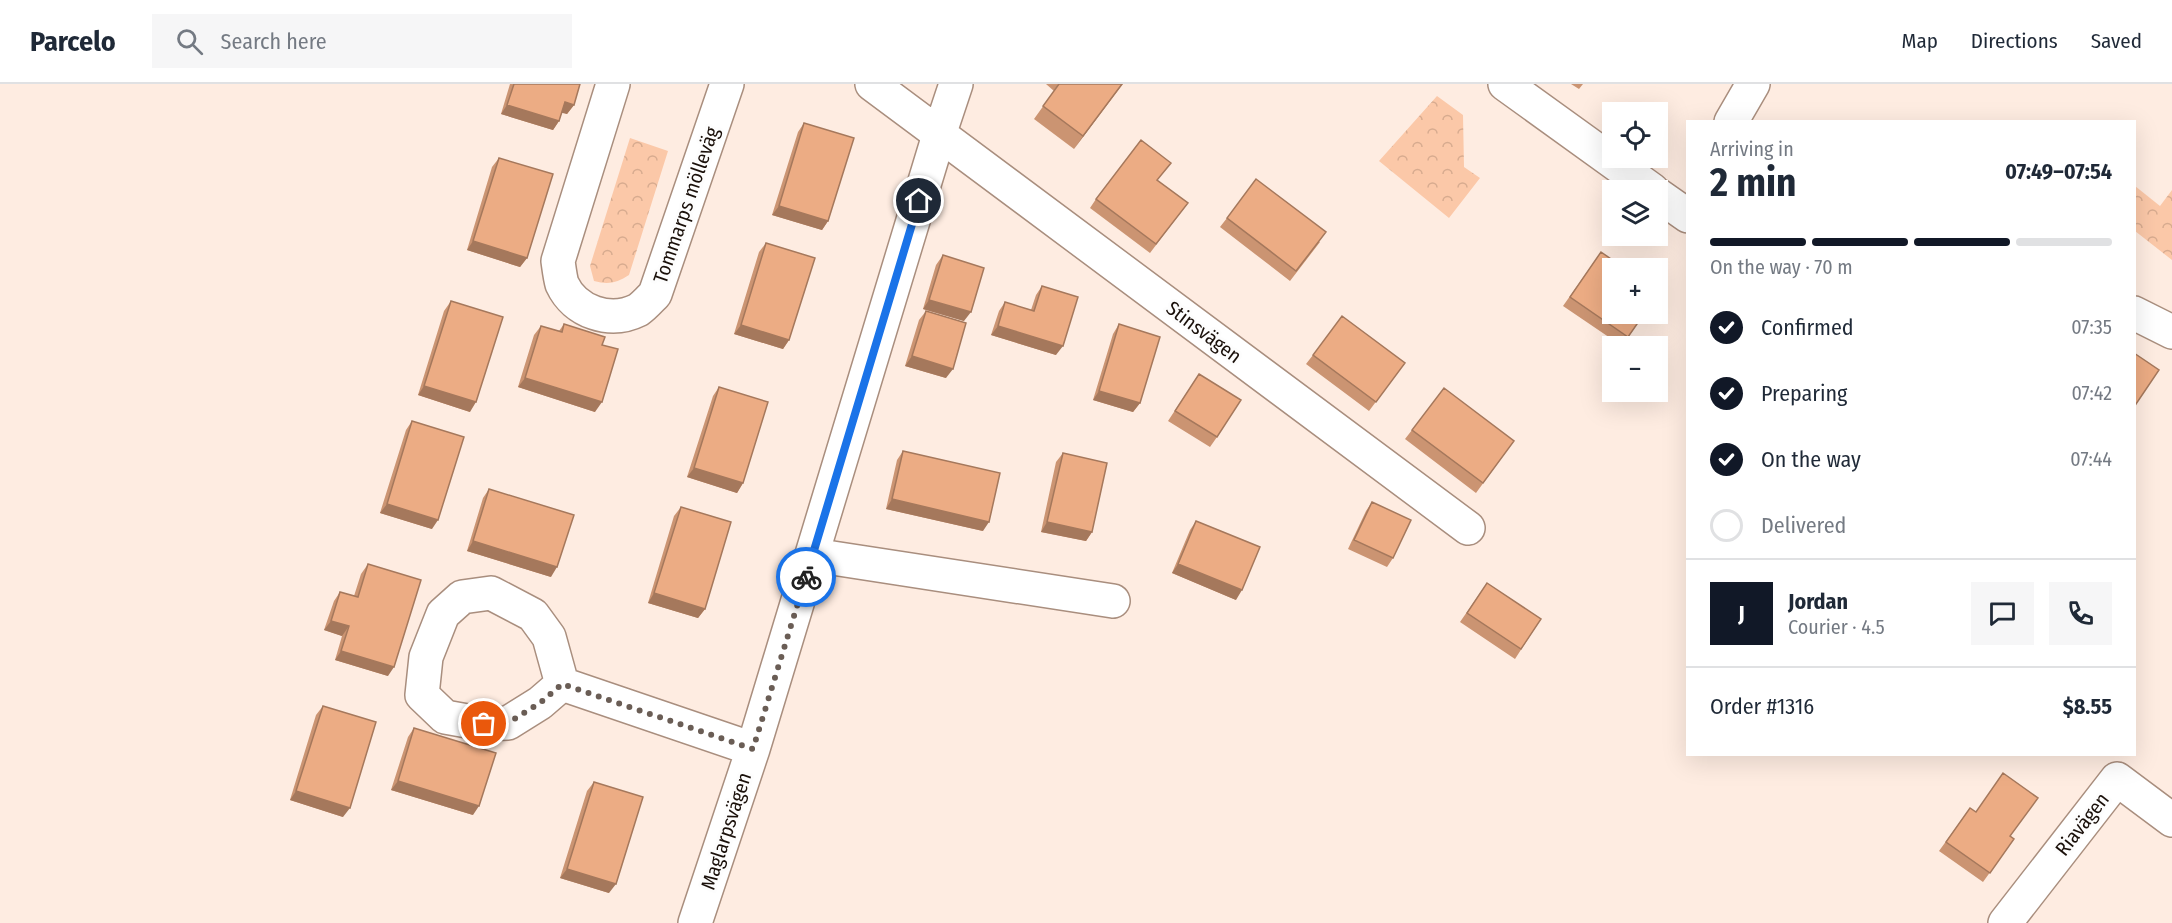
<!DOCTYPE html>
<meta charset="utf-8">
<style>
:root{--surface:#fff;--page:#f6f6f7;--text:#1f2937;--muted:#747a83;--line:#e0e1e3;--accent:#111827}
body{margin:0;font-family:"Fira Sans Condensed",sans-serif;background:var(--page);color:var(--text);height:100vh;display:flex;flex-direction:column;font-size:22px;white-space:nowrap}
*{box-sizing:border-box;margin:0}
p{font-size:20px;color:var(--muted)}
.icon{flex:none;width:33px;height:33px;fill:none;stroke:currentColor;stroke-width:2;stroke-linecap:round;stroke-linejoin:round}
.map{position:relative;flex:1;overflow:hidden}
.details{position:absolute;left:1686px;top:36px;width:450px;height:636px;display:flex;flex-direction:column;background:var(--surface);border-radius:0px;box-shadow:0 6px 24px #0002}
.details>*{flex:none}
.controls{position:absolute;left:1602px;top:18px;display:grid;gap:12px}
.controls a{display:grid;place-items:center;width:66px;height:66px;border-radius:0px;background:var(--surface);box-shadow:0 6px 24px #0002;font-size:30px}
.pin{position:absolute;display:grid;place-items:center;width:51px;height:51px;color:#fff;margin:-26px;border:3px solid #fff;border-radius:50%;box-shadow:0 2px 6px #0007}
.courier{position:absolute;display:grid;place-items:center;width:60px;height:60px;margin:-30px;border:4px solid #1a73e8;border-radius:50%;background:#fff;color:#222;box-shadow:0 2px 8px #0007}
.head em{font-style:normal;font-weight:700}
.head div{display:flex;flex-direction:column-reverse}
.head{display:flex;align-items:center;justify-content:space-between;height:102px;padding:0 24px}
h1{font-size:39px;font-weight:700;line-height:45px}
.bar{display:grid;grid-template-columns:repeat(4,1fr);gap:9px 6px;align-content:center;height:72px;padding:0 24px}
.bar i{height:8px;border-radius:4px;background:var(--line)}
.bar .active{background:var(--accent)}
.bar p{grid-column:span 4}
.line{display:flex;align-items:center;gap:15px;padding:0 24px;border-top:2px solid var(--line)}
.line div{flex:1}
.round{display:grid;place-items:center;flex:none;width:63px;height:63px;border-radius:0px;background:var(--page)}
ol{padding:0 24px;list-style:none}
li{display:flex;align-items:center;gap:18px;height:66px}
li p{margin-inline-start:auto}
li .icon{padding:6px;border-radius:50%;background:var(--accent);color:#fff;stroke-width:4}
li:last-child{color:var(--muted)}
li i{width:33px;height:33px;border:3px solid var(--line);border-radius:50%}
header{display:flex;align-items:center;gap:36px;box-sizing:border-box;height:84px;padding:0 30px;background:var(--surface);border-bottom:2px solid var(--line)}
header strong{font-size:28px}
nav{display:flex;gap:33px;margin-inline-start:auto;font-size:21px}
.search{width:420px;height:54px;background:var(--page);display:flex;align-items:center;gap:15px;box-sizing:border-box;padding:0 21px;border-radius:0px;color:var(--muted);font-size:22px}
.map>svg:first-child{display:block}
.park{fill:url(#park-crowns)}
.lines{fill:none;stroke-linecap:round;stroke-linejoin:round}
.minor-casing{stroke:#a98e7e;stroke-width:36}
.minor{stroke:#fff;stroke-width:33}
.wall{fill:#cb9472}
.shaded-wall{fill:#a5785c}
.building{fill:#ecac84;stroke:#a5785c;stroke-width:1.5}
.done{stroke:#6a5d55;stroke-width:6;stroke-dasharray:0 10.8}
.route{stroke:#1a73e8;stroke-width:8}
.labels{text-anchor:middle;stroke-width:6;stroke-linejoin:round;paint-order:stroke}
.street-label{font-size:20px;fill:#1a100a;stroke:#fdfdfd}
</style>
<header>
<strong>Parcelo</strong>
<div class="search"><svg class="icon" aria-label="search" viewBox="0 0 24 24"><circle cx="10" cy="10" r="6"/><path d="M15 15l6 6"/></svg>Search here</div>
<nav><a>Map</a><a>Directions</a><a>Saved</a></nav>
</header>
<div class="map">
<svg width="2172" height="839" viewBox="0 0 2172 839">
<defs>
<pattern id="park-crowns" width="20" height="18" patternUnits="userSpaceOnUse" patternTransform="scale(1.5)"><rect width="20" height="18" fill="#fbc8a8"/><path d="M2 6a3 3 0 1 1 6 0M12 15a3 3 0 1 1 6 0" fill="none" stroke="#d7ab8f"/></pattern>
</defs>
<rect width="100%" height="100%" fill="#feece1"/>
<!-- park -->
<path class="park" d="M 1437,12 L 1463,31 L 1464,83 L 1480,94 L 1449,134 L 1379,77 Z
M 630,54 L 668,67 L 629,191 C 617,199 608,201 594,197 L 590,182 Z
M 2135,102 L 2160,122 L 2172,106 L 2172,176 L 2135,147 Z"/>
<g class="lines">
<defs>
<path id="minor" d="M 613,0 L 558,177 C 559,184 560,193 562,200 C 575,228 610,240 638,226 C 644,222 650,215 655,210 L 727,0
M 872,0 L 1468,444
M 1505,0 L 1652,106
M 1731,38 L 1753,0
M 1658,111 L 1688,132
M 2134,229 L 2172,248
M 813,471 L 1113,517
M 562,600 L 540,619 L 508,639 L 484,640 L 445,633 L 422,611 L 426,573 L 443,530 L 462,513 L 491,509 L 533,531 L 549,553 L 562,600 L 753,665
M 695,839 L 753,665 L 939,51 L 956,0
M 2005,839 L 2117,695 L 2172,736"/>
</defs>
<!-- minor casing -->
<use href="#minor" class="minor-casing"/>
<!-- minor -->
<use href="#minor" class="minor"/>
</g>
<!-- wall -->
<path class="wall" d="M 510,0 L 580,0 L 574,21 L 567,30 L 562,28 L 559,37 L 553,46 L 501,30 Z
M 1046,0 L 1123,0 L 1074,65 L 1034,35 L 1054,7 Z
M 1571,0 L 1583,0 L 1579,5 Z
M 804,39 L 828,137 L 822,146 L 772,131 L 798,48 Z
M 499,74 L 527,174 L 520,183 L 467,166 L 492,83 Z
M 1158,97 L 1188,119 L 1150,169 L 1090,124 L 1096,115 Z
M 1227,134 L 1320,158 L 1290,197 L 1220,143 Z
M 766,159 L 789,256 L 783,265 L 734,250 L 759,168 Z
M 1601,168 L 1644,230 L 1622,262 L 1563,222 Z
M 943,171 L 964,237 L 923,225 L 936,181 Z
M 1042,202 L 1056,271 L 991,251 L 999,227 L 1005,218 L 1031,226 L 1036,211 Z
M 451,217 L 470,328 L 418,311 L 444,227 Z
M 926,227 L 946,294 L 905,282 L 919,236 Z
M 564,240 L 602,261 L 595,328 L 518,303 L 534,251 L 541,242 L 559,247 Z
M 1119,240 L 1140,319 L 1133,328 L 1093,316 L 1113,250 Z
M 1313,271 L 1405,279 L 1369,327 L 1306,280 Z
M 1199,290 L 1217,353 L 1210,363 L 1168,337 Z
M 719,303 L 743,399 L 737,409 L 687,393 L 713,312 Z
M 412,337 L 432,445 L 380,429 L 406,346 Z
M 1412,346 L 1514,357 L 1476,409 L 1405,355 Z
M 903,367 L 983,447 L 886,425 L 897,376 Z
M 1063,369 L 1092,448 L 1086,457 L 1041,448 L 1056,378 Z
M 489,405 L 551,493 L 467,467 L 483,414 Z
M 1372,418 L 1393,474 L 1387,483 L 1348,465 L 1366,427 Z
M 681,423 L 705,525 L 698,534 L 648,519 L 674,432 Z
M 1196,437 L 1236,516 L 1172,489 L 1190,446 Z
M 368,480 L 388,592 L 335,576 L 342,552 L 324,546 L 334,517 L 340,508 L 354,512 L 361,490 Z
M 1487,499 L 1541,535 L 1515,575 L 1460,538 Z
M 323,622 L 343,733 L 290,716 L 316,631 Z
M 414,644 L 473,731 L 391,706 L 408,653 Z
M 594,698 L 609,809 L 560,794 L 587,707 Z
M 1970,724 L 2014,755 L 1983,798 L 1939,767 Z"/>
<!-- shaded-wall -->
<path class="shaded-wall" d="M 1122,0 L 1120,3 L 1074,65 L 1083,52 Z
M 565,18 L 574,21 L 567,30 L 558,28 Z
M 507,21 L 559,37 L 553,46 L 501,30 Z
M 779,122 L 828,137 L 822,146 L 772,131 Z
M 473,157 L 527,174 L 520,183 L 467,166 Z
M 929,216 L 971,228 L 964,237 L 923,225 Z
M 741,241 L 789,256 L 783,265 L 734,250 Z
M 998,242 L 1063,262 L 1056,271 L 991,251 Z
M 912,272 L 953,285 L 946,294 L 905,282 Z
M 525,294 L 602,318 L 595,328 L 518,303 Z
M 424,302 L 476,318 L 470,328 L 418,311 Z
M 1099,307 L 1140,319 L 1133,328 L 1093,316 Z
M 694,384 L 743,399 L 737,409 L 687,393 Z
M 892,415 L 989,438 L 983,447 L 886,425 Z
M 387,420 L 438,436 L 432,445 L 380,429 Z
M 1047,438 L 1092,448 L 1086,457 L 1041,448 Z
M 473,457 L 557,483 L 551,493 L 467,467 Z
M 1178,480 L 1242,506 L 1236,516 L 1172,489 Z
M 654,509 L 705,525 L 698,534 L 648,519 Z
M 331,537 L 349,542 L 342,552 L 324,546 Z
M 341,567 L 394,583 L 388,592 L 335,576 Z
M 398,697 L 479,722 L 473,731 L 391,706 Z
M 296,707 L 350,724 L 343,733 L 290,716 Z
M 567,785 L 616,800 L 609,809 L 560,794 Z"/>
<!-- building -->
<path class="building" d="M 514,0 L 580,0 L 574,21 L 565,18 L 559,37 L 507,21 Z
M 1059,0 L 1122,0 L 1083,52 L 1043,22 Z
M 804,39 L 854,54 L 828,137 L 779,122 Z
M 1141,56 L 1171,79 L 1157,96 L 1188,119 L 1156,160 L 1096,115 Z
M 499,74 L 553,90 L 527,174 L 473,157 Z
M 1256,95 L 1326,148 L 1296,187 L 1227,134 Z
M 766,159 L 815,174 L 789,256 L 741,241 Z
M 1601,168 L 1624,184 L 1612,184 L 1612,230 L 1644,230 L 1628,253 L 1570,213 Z
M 943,171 L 984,184 L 971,228 L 929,216 Z
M 1042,202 L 1078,213 L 1063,262 L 998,242 L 1005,218 L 1034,227 Z
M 451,217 L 503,233 L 476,318 L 424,302 Z
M 926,227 L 966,239 L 953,285 L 912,272 Z
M 1342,232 L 1405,279 L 1376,318 L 1313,271 Z
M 564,240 L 605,253 L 602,261 L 618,265 L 602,318 L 525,294 L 541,242 L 562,248 Z
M 1119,240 L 1160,253 L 1140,319 L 1099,307 Z
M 2134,269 L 2159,286 L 2134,323 Z
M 1199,290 L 1241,316 L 1217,353 L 1175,327 Z
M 719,303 L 768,318 L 743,399 L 694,384 Z
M 1444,304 L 1514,357 L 1483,399 L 1412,346 Z
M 412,337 L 464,353 L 438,436 L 387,420 Z
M 903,367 L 1000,389 L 989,438 L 892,415 Z
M 1063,369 L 1107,379 L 1092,448 L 1047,438 Z
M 489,405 L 574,431 L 557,483 L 473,457 Z
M 1372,418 L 1411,436 L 1393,474 L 1354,456 Z
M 681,423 L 731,438 L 705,525 L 654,509 Z
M 1196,437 L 1260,463 L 1242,506 L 1178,480 Z
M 368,480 L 421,496 L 394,583 L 341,567 L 349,542 L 331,537 L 340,508 L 358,513 Z
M 1487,499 L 1541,535 L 1521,565 L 1467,529 Z
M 323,622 L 376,638 L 350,724 L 296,707 Z
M 414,644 L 496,669 L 479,722 L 398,697 Z
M 2003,689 L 2038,714 L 2010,752 L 2014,755 L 1990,789 L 1946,758 L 1970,724 L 1976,728 Z
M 594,698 L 643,713 L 616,800 L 567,785 Z"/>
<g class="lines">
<!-- done -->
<path class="done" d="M 484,640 L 508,639 L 540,619 L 562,600 L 753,665 L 806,493"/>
<!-- route -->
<path class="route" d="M 806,493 L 919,117"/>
</g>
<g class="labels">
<!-- street labels -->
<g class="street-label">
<text transform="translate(686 121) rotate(-71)" y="7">Tommarps mölleväg</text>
<text transform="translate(1204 248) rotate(37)" y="7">Stinsvägen</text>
<text transform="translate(2082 740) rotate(-52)" y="7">Riavägen</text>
<text transform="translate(726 747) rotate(-72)" y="7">Maglarpsvägen</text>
</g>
</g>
</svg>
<div class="controls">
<a><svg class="icon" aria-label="locate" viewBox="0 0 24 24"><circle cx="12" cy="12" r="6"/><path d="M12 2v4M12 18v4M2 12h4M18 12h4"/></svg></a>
<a><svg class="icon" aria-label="layers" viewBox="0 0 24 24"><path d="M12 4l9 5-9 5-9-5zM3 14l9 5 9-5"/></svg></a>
<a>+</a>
<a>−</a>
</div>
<div class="pin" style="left:484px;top:640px;background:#ea580c"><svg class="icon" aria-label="bag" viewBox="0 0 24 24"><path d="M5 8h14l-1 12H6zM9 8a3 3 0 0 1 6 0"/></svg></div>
<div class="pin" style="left:919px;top:117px;background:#1f2937"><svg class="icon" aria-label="home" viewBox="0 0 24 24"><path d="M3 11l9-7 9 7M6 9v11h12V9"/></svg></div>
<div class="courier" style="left:806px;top:493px"><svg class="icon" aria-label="bike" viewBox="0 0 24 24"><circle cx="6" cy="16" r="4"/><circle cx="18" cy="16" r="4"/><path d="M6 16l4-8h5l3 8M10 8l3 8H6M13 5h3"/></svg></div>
<section class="details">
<div class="head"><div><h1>2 min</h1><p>Arriving in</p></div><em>07:49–07:54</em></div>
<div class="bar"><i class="active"></i><i class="active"></i><i class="active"></i><i></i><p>On the way · 70 m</p></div>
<ol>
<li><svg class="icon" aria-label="check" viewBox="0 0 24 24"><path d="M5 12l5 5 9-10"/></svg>Confirmed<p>07:35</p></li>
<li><svg class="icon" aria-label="check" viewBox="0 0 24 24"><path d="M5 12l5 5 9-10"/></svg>Preparing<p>07:42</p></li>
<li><svg class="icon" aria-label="check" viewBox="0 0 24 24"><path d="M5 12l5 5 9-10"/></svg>On the way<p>07:44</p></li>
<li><i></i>Delivered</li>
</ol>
<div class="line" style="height:108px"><b class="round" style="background:var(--accent);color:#fff">J</b><div><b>Jordan</b><p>Courier · 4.5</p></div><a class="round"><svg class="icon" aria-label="chat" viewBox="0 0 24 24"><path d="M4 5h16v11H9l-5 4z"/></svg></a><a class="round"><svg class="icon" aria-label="phone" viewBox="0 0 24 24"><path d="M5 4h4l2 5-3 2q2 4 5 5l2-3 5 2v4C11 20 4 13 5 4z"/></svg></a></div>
<div class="line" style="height:78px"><div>Order #1316</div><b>$8.55</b></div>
</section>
</div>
